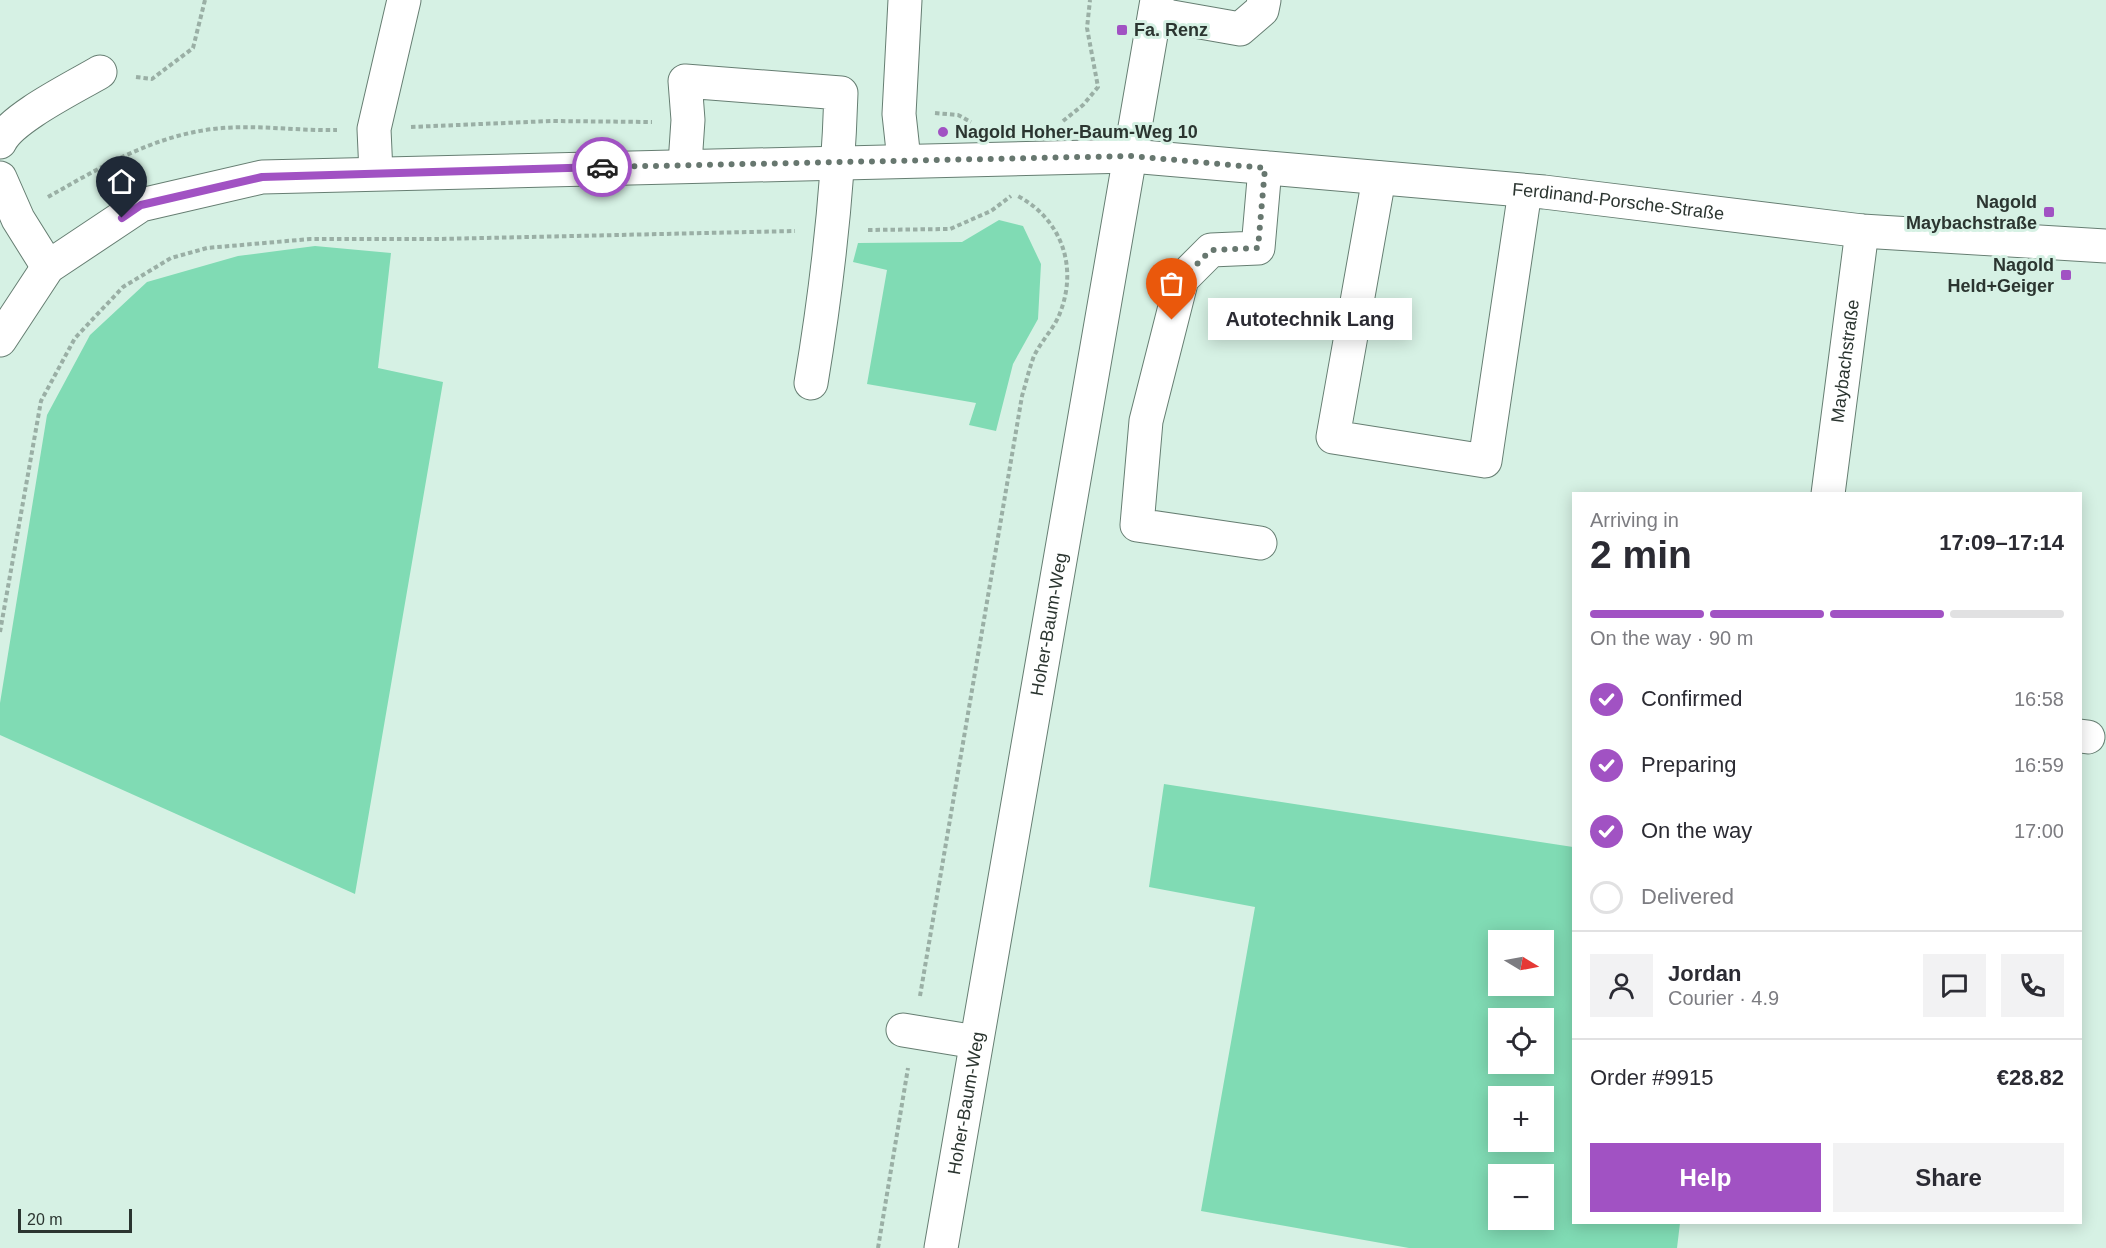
<!DOCTYPE html>
<meta charset="utf-8">
<style>
:root{--surface:#fff;--page:#f2f2f3;--text:#2b2b33;--muted:#7c7c81;--line:#e1e1e2;--accent:#a152c3}
body{margin:0;font-family:Helvetica,sans-serif;background:var(--page);color:var(--text);height:100vh;display:flex;flex-direction:column;font-size:22px;white-space:nowrap}
*{box-sizing:border-box;margin:0}
p{font-size:20px;color:var(--muted)}
.icon{flex:none;width:33px;height:33px;fill:none;stroke:currentColor;stroke-width:2;stroke-linecap:round;stroke-linejoin:round}
.map{position:relative;flex:1;overflow:hidden}
.side{position:absolute;left:1572px;top:492px;width:510px;height:732px;display:flex;flex-direction:column;background:var(--surface);border-radius:0px;box-shadow:0 3px 15px #0003}
.side>*{flex:none}
.needle{width:39px;rotate:100deg}
.tools{position:absolute;left:1488px;top:930px;display:grid;gap:12px}
.tools a{display:grid;place-items:center;width:66px;height:66px;border-radius:0px;background:var(--surface);box-shadow:0 3px 15px #0003;font-size:30px}
.scale{position:absolute;left:18px;bottom:15px;width:114px;box-sizing:border-box;padding-left:6px;border:3px solid #2b3530;border-top:0;font-size:16px;line-height:21px;white-space:nowrap;color:#2b3530;-webkit-text-stroke:4px #d6f1e4;paint-order:stroke}
.pin{position:absolute;display:grid;place-items:center;width:51px;height:51px;color:#fff;margin:-62px -26px;border-radius:50% 50% 50% 0;rotate:-45deg;box-shadow:0 0 6px #0007}
.pin .icon{rotate:45deg}
.courier{position:absolute;display:grid;place-items:center;width:60px;height:60px;margin:-30px;border:4px solid #a152c3;border-radius:50%;background:#fff;color:#222;box-shadow:0 2px 8px #0007}
.bubble{position:absolute;height:42px;border-radius:0px;background:var(--surface);box-shadow:0 3px 15px #0003;font-size:20px;font-weight:600;line-height:42px;text-align:center}
.headline em{font-style:normal;font-weight:600}
.headline div{display:flex;flex-direction:column-reverse}
.headline{display:flex;align-items:center;justify-content:space-between;height:102px;padding:0 18px}
h1{font-size:39px;font-weight:600;line-height:45px}
.bar{display:grid;grid-template-columns:repeat(4,1fr);gap:9px 6px;align-content:center;height:72px;padding:0 18px}
.bar i{height:8px;border-radius:4px;background:var(--line)}
.bar .current{background:var(--accent)}
.bar p{grid-column:span 4}
.line{display:flex;align-items:center;gap:15px;padding:0 18px;border-top:2px solid var(--line)}
.line div{flex:1}
.round{display:grid;place-items:center;flex:none;width:63px;height:63px;border-radius:0px;background:var(--page)}
ol{padding:0 18px;list-style:none}
li{display:flex;align-items:center;gap:18px;height:66px}
li p{margin-inline-start:auto}
li .icon{padding:6px;border-radius:50%;background:var(--accent);color:#fff;stroke-width:4}
li:last-child{color:var(--muted)}
li i{width:33px;height:33px;border:3px solid var(--line);border-radius:50%}
.button{display:flex;gap:12px;margin-top:auto;padding:12px 18px}
.button a{flex:1;height:69px;border-radius:0px;background:var(--accent);color:#fff;font-size:24px;font-weight:600;line-height:69px;text-align:center}
.button a+a{background:var(--page);color:var(--text)}
.map>svg:first-child{display:block}
.green{fill:#80dbb4;fill-rule:evenodd}
.lines{fill:none;stroke-linecap:round;stroke-linejoin:round}
.minor-casing{stroke:#667e72;stroke-width:35}
.path{stroke:#9aafa5;stroke-width:4;stroke-dasharray:4.5 3;stroke-linecap:butt}
.minor{stroke:#fff;stroke-width:33}
.done{stroke:#67776f;stroke-width:6;stroke-dasharray:0 10.8}
.route{stroke:#a152c3;stroke-width:8}
.poi-dot{fill:#a152c3;stroke:#d6f1e4;stroke-width:2}
.labels{text-anchor:middle;stroke-width:6;stroke-linejoin:round;paint-order:stroke}
.poi-label{font-size:18px;font-weight:bold;fill:#2b3530;stroke:#d6f1e4;text-anchor:start}
.street-label{font-size:18px;fill:#2b3530;stroke:#d6f1e4}
</style>
<div class="map">
<svg width="2106" height="1248" viewBox="0 0 2106 1248">
<rect width="100%" height="100%" fill="#d6f1e4"/>
<!-- green -->
<path class="green" d="M 999,220 L 1023,226 L 1041,264 L 1038,319 L 1013,364 L 996,431 L 969,425 L 976,403 L 867,384 L 887,270 L 853,262 L 858,243 L 962,242 Z
M 315,246 L 391,253 L 378,368 L 443,382 L 355,894 L 0,735 L 0,703 L 47,415 L 90,335 L 147,282 L 238,256 Z
M 1164,784 L 1573,847 L 1574,1222 L 1680,1223 L 1677,1248 L 1409,1248 L 1201,1211 L 1255,907 L 1149,887 ZM 1498,940 L 1544,940 L 1544,986 L 1498,986 ZM 1544,1018 L 1544,1064 L 1498,1064 L 1498,1018 ZM 1498,1096 L 1544,1096 L 1544,1142 L 1498,1142 ZM 1498,1174 L 1544,1174 L 1544,1220 L 1498,1220 Z"/>
<g class="lines">
<defs>
<g id="minor">
<path d="M 1155,14 L 1240,29 L 1262,10 L 1264,0"/>
<path d="M 0,142 C 11,118 75,87 100,72"/>
<path d="M 904,160 L 899,114 L 905,0"/>
<path d="M 685,164 L 688,120 L 685,81 L 841,93 C 838,191 827,287 811,383"/>
<path d="M 376,173 L 374,129 L 404,0"/>
<path d="M 0,178 L 18,219 L 48,267"/>
<path d="M 1379,178 L 1333,437 L 1485,461 L 1525,191"/>
<path id="s1" d="M 0,340 L 48,267 L 141,205 L 262,177 L 1131,156 L 1544,192 L 1862,231 L 2106,246"/>
<path id="s2" d="M 1828,494 L 1862,231"/>
<path d="M 1260,543 L 1137,525 L 1146,421 L 1182,279 L 1211,250 L 1258,248 L 1265,168"/>
<path d="M 2080,736 L 2088,737"/>
<path d="M 903,1030 L 976,1042"/>
<path id="s3" d="M 941,1248 L 1157,0"/>
</g>
</defs>
<!-- minor casing -->
<use href="#minor" class="minor-casing"/>
<!-- path -->
<path class="path" d="M 136,77 L 152,79 L 193,48 L 205,0
M 935,113 L 958,115 L 971,122
M 1063,121 L 1083,105 L 1098,87 L 1087,28 L 1090,0
M 411,127 L 551,121 L 652,122
M 48,197 C 99,168 153,136 213,129 C 254,124 296,131 337,130
M 868,230 L 950,229 L 991,211 L 1011,196
M 0,632 L 41,401 L 75,338 L 123,287 L 171,258 L 207,248 L 310,239 L 439,239 L 795,231
M 920,996 L 1022,396 C 1026,383 1029,369 1034,356 C 1041,341 1054,329 1060,313 C 1078,267 1062,220 1018,196
M 878,1248 L 908,1068"/>
<!-- minor -->
<use href="#minor" class="minor"/>
</g>
<g class="lines">
<!-- done -->
<path class="done" d="M 602,167 L 1131,156 L 1265,168 L 1258,248 L 1211,250 L 1182,279 L 1172,320"/>
<!-- route -->
<path class="route" d="M 122,218 L 141,205 L 262,177 L 602,167"/>
</g>
<!-- markers -->
<g class="poi-dot">
<rect x="1116" y="24" width="12" height="12" rx="3"/>
<circle cx="943" cy="132" r="6"/>
<rect x="2043" y="206" width="12" height="12" rx="3"/>
<rect x="2060" y="269" width="12" height="12" rx="3"/>
</g>
<g class="labels">
<!-- poi labels -->
<g class="poi-label">
<text x="1134" y="36">Fa. Renz</text>
<text x="955" y="138">Nagold Hoher-Baum-Weg 10</text>
<text x="2037" y="208" text-anchor="end">Nagold<tspan x="2037" dy="21">Maybachstraße</tspan></text>
<text x="2054" y="271" text-anchor="end">Nagold<tspan x="2054" dy="21">Held+Geiger</tspan></text>
</g>
<!-- street labels -->
<g class="street-label">
<text dy="6" stroke="none"><textPath href="#s1" startOffset="1682">Ferdinand-Porsche-Straße</textPath></text>
<text dy="6" stroke="none"><textPath href="#s2" startOffset="134">Maybachstraße</textPath></text>
<text dy="6" stroke="none"><textPath href="#s3" startOffset="633">Hoher-Baum-Weg</textPath></text>
<text dy="6" stroke="none"><textPath href="#s3" startOffset="147">Hoher-Baum-Weg</textPath></text>
</g>
</g>
</svg>
<div class="tools">
<a><svg class="needle" viewBox="-14 -14 28 28"><path d="M0-13l5 13h-10z" fill="#e53935"/><path d="M0 13l5-13h-10z" fill="#7c7c81"/></svg></a>
<a><svg class="icon" aria-label="locate" viewBox="0 0 24 24"><circle cx="12" cy="12" r="6"/><path d="M12 2v4M12 18v4M2 12h4M18 12h4"/></svg></a>
<a>+</a>
<a>−</a>
</div>
<div class="scale">20 m</div>
<div class="pin" style="left:1172px;top:320px;background:#ea580c"><svg class="icon" aria-label="bag" viewBox="0 0 24 24"><path d="M5 8h14l-1 12H6zM9 8a3 3 0 0 1 6 0"/></svg></div>
<div class="pin" style="left:122px;top:218px;background:#1f2937"><svg class="icon" aria-label="home" viewBox="0 0 24 24"><path d="M3 11l9-7 9 7M6 9v11h12V9"/></svg></div>
<div class="courier" style="left:602px;top:167px"><svg class="icon" aria-label="car" viewBox="0 0 24 24"><path d="M5 17H2v-5l4-1 3-4h7l3 4 3 1v5h-3M9 17h6M6 11h13"/><circle cx="7" cy="17" r="2"/><circle cx="17" cy="17" r="2"/></svg></div>
<div class="bubble" style="left:1208px;top:298px;width:204px">Autotechnik Lang</div>
<section class="side">
<div class="headline"><div><h1>2 min</h1><p>Arriving in</p></div><em>17:09–17:14</em></div>
<div class="bar"><i class="current"></i><i class="current"></i><i class="current"></i><i></i><p>On the way · 90 m</p></div>
<ol>
<li><svg class="icon" aria-label="check" viewBox="0 0 24 24"><path d="M5 12l5 5 9-10"/></svg>Confirmed<p>16:58</p></li>
<li><svg class="icon" aria-label="check" viewBox="0 0 24 24"><path d="M5 12l5 5 9-10"/></svg>Preparing<p>16:59</p></li>
<li><svg class="icon" aria-label="check" viewBox="0 0 24 24"><path d="M5 12l5 5 9-10"/></svg>On the way<p>17:00</p></li>
<li><i></i>Delivered</li>
</ol>
<div class="line" style="height:108px"><a class="round"><svg class="icon" aria-label="person" viewBox="0 0 24 24"><circle cx="12" cy="8" r="4"/><path d="M4 21q1-7 8-7t8 7"/></svg></a><div><b>Jordan</b><p>Courier · 4.9</p></div><a class="round"><svg class="icon" aria-label="chat" viewBox="0 0 24 24"><path d="M4 5h16v11H9l-5 4z"/></svg></a><a class="round"><svg class="icon" aria-label="phone" viewBox="0 0 24 24"><path d="M5 4h4l2 5-3 2q2 4 5 5l2-3 5 2v4C11 20 4 13 5 4z"/></svg></a></div>
<div class="line" style="height:78px"><div>Order #9915</div><b>€28.82</b></div>
<div class="button"><a>Help</a><a>Share</a></div>
</section>
</div>
